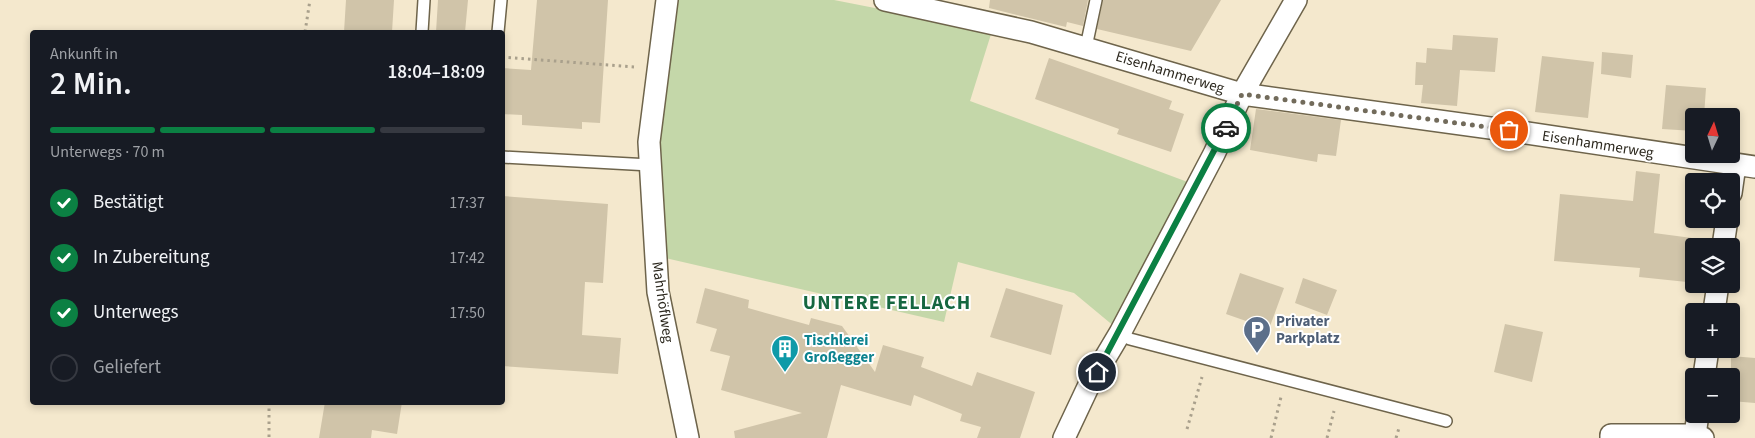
<!DOCTYPE html>
<html lang="de">
<meta charset="utf-8">
<style>
:root{--surface:#171b24;--page:#20242c;--text:#f1f3f6;--muted:#9ea1a6;--line:#363941;--accent:#0b8043}
body{margin:0;font-family:"Source Sans 3",sans-serif;background:var(--page);color:var(--text);height:100vh;display:flex;flex-direction:column;font-size:19px;white-space:nowrap}
*{box-sizing:border-box;margin:0}
p{font-size:16px;color:var(--muted)}
.icon{flex:none;width:28px;height:28px;fill:none;stroke:currentColor;stroke-width:2;stroke-linecap:round;stroke-linejoin:round}
.map{position:relative;flex:1;overflow:hidden}
.side{position:absolute;left:30px;top:30px;width:475px;height:375px;display:flex;flex-direction:column;background:var(--surface);border-radius:5px;box-shadow:0 2px 8px #0003}
.side>*{flex:none}
.needle{width:32px;rotate:4deg}
.controls{position:absolute;left:1685px;top:108px;display:grid;gap:10px}
.controls a{display:grid;place-items:center;width:55px;height:55px;border-radius:5px;background:var(--surface);box-shadow:0 2px 8px #0003;font-size:25px}
.pin{position:absolute;display:grid;place-items:center;width:42px;height:42px;color:#fff;margin:-21px;border:2px solid #fff;border-radius:50%;box-shadow:0 1px 5px #0007}
.courier{position:absolute;display:grid;place-items:center;width:50px;height:50px;margin:-25px;border:4px solid #0b8043;border-radius:50%;background:#fff;color:#222;box-shadow:0 1px 6px #0007}
.overview em{font-style:normal;font-weight:600}
.overview div{display:flex;flex-direction:column-reverse}
.overview{display:flex;align-items:center;justify-content:space-between;height:85px;padding:0 20px}
h1{font-size:32px;font-weight:600;line-height:38px}
.bar{display:grid;grid-template-columns:repeat(4,1fr);gap:8px 5px;align-content:center;height:60px;padding:0 20px}
.bar i{height:6px;border-radius:4px;background:var(--line)}
.bar .selected{background:var(--accent)}
.bar p{grid-column:span 4}
ol{padding:0 20px;list-style:none}
li{display:flex;align-items:center;gap:15px;height:55px}
li p{margin-inline-start:auto}
li .icon{padding:5px;border-radius:50%;background:var(--accent);color:#fff;stroke-width:4}
li:last-child{color:var(--muted)}
li i{width:28px;height:28px;border:2px solid var(--line);border-radius:50%}
.map>svg:first-child{display:block}
.green{fill:#c4d7a9}
.building{fill:#d0c4a9}
.lines{fill:none;stroke-linecap:round;stroke-linejoin:round}
.service-casing{stroke:#6e644b;stroke-width:14}
.minor-casing{stroke:#6e644b;stroke-width:24}
.path{stroke:#a9a08c;stroke-width:3;stroke-dasharray:2.5 4;stroke-linecap:butt}
.service{stroke:#fff;stroke-width:11}
.minor{stroke:#fff;stroke-width:21}
.done{stroke:#726b5b;stroke-width:5;stroke-dasharray:0 9}
.route{stroke:#0b8043;stroke-width:6}
.labels{text-anchor:middle;stroke-width:4;stroke-linejoin:round;paint-order:stroke}
.street-label{font-size:15px;fill:#2c281e;stroke:#fff}
.service-label{font-size:15px;font-weight:bold;fill:#4e5e75;stroke:#fff;text-anchor:start}
.culture-label{font-size:15px;font-weight:bold;fill:#0d838f;stroke:#fff;text-anchor:start}
.district-label{font-size:20px;font-weight:bold;letter-spacing:1px;fill:#156740;stroke:#fff}
</style>
<div class="map">
<svg width="1755" height="438" viewBox="0 0 1755 438">
<rect width="100%" height="100%" fill="#f4e8cd"/>
<!-- green -->
<path class="green" d="M 675,0 L 834,0 L 992,31 L 970,101 L 1193,184 L 1121,332 L 1074,293 L 958,262 L 944,322 L 661,257 L 655,142 Z"/>
<!-- building -->
<path class="building" d="M 346,0 L 394,0 L 392,32 L 344,32 Z
M 438,0 L 468,0 L 465,32 L 436,32 Z
M 537,0 L 608,0 L 600,123 L 582,122 L 582,129 L 522,125 L 522,115 L 502,114 L 502,68 L 531,70 Z
M 990,0 L 1088,0 L 1083,26 L 1067,22 L 1066,27 L 989,8 Z
M 1103,0 L 1221,0 L 1191,51 L 1097,29 Z
M 1453,35 L 1498,38 L 1495,72 L 1460,70 L 1457,106 L 1421,103 L 1423,85 L 1415,85 L 1416,62 L 1426,63 L 1427,48 L 1452,50 Z
M 1602,52 L 1633,55 L 1631,78 L 1601,74 Z
M 1542,56 L 1594,62 L 1588,118 L 1535,112 Z
M 1049,58 L 1172,101 L 1169,109 L 1184,114 L 1171,152 L 1117,134 L 1119,129 L 1035,99 Z
M 1666,85 L 1706,88 L 1704,116 L 1694,116 L 1694,131 L 1662,129 Z
M 1256,109 L 1341,120 L 1336,156 L 1318,154 L 1317,162 L 1250,150 Z
M 1636,171 L 1660,174 L 1654,233 L 1692,238 L 1687,282 L 1639,277 L 1640,268 L 1554,261 L 1560,194 L 1633,201 Z
M 502,196 L 608,204 L 603,283 L 585,282 L 582,335 L 621,338 L 618,374 L 502,366 Z
M 1240,273 L 1284,288 L 1269,329 L 1226,314 Z
M 1303,278 L 1337,290 L 1327,315 L 1295,303 Z
M 705,288 L 749,300 L 748,308 L 809,325 L 811,318 L 842,326 L 875,372 L 883,345 L 924,357 L 921,367 L 972,386 L 977,372 L 1035,392 L 1020,438 L 977,438 L 981,427 L 960,421 L 962,414 L 914,395 L 911,406 L 841,385 L 827,438 L 735,438 L 734,431 L 802,413 L 721,390 L 730,356 L 710,351 L 717,329 L 696,323 Z
M 1006,288 L 1063,305 L 1051,355 L 990,337 Z
M 1505,324 L 1543,332 L 1532,382 L 1494,372 Z
M 1731,356 L 1755,358 L 1755,403 L 1731,401 Z
M 325,402 L 402,402 L 397,434 L 372,430 L 371,438 L 319,438 Z"/>
<g class="lines">
<defs>
<path id="service" d="M 422,32 L 424,0
M 498,32 L 501,0
M 1086,47 L 1096,0
M 502,157 L 650,165
M 1120,333 L 1130,339 L 1446,421"/>
<path id="minor" d="M 667,0 L 649,142 L 658,292 L 688,438
M 885,0 L 1031,32 L 1242,94 L 1527,133 L 1755,167
M 1731,193 L 1735,165
M 1723,246 L 1727,219
M 1714,311 L 1718,284
M 1704,376 L 1708,349
M 1695,435 L 1698,414
M 1064,438 L 1089,385 L 1120,333 L 1214,154 L 1242,94 L 1296,0
M 1611,438 L 1611,435 L 1695,435 L 1703,438"/>
</defs>
<!-- service casing -->
<use href="#service" class="service-casing"/>
<!-- minor casing -->
<use href="#minor" class="minor-casing"/>
<!-- path -->
<path class="path" d="M 305,32 L 310,0
M 502,57 L 634,67
M 269,402 L 269,438
M 1187,429 L 1202,377
M 1271,438 L 1281,397
M 1327,438 L 1334,411
M 1396,438 L 1399,428"/>
<!-- service -->
<use href="#service" class="service"/>
<!-- minor -->
<use href="#minor" class="minor"/>
</g>
<g class="lines">
<!-- done -->
<path class="done" d="M 1226,128 L 1242,94 L 1509,130"/>
<!-- route -->
<path class="route" d="M 1097,372 L 1226,128"/>
</g>
<!-- icons -->
<defs>
<symbol id="parking-pin" viewBox="-11 -11 22 30"><path d="M0 17L-7.5 6A9.5 9.5 0 1 1 7.5 6Z" fill="#5c6f8a" stroke="#fff"/><path d="M-3.5-5.5H1a3.5 3.5 0 0 1 0 7H-1V5.5H-3.5ZM-1-3.4V-.6H.8a1.4 1.4 0 0 0 0-2.8Z" fill="#fff"/></symbol>
<symbol id="building-pin" viewBox="-11 -11 22 30"><path d="M0 17L-7.5 6A9.5 9.5 0 1 1 7.5 6Z" fill="#0f9aa8" stroke="#fff"/><path d="M-4-6H4V6H1V3H-1V6H-4ZM-2.5-4.3h1.7v1.8h-1.7ZM.8-4.3h1.7v1.8H.8ZM-2.5-1h1.7V.8h-1.7ZM.8-1h1.7V.8H.8Z" fill="#fff"/></symbol>
</defs>
<g fill-rule="evenodd">
<use href="#parking-pin" x="1241" y="314" width="32" height="43"/>
<use href="#building-pin" x="769" y="333" width="32" height="43"/>
</g>
<g class="labels">
<!-- street labels -->
<g class="street-label">
<text transform="translate(1170 72) rotate(17)" y="5">Eisenhammerweg</text>
<text transform="translate(1598 144) rotate(9)" y="5">Eisenhammerweg</text>
<text transform="translate(663 302) rotate(82)" y="5">Mahrhöflweg</text>
</g>
<!-- service labels -->
<g class="service-label">
<text x="1276" y="326">Privater<tspan x="1276" dy="17">Parkplatz</tspan></text>
</g>
<!-- culture labels -->
<g class="culture-label">
<text x="804" y="345">Tischlerei<tspan x="804" dy="17">Großegger</tspan></text>
</g>
<!-- district labels -->
<g class="district-label">
<text x="887" y="309">UNTERE FELLACH</text>
</g>
</g>
</svg>
<div class="controls">
<a><svg class="needle" viewBox="-14 -14 28 28"><path d="M0-13l5 13h-10z" fill="#e53935"/><path d="M0 13l5-13h-10z" fill="#9ea1a6"/></svg></a>
<a><svg class="icon" aria-label="locate" viewBox="0 0 24 24"><circle cx="12" cy="12" r="6"/><path d="M12 2v4M12 18v4M2 12h4M18 12h4"/></svg></a>
<a><svg class="icon" aria-label="layers" viewBox="0 0 24 24"><path d="M12 4l9 5-9 5-9-5zM3 14l9 5 9-5"/></svg></a>
<a>+</a>
<a>−</a>
</div>
<div class="pin" style="left:1509px;top:130px;background:#ea580c"><svg class="icon" aria-label="bag" viewBox="0 0 24 24"><path d="M5 8h14l-1 12H6zM9 8a3 3 0 0 1 6 0"/></svg></div>
<div class="pin" style="left:1097px;top:372px;background:#1f2937"><svg class="icon" aria-label="home" viewBox="0 0 24 24"><path d="M3 11l9-7 9 7M6 9v11h12V9"/></svg></div>
<div class="courier" style="left:1226px;top:128px"><svg class="icon" aria-label="car" viewBox="0 0 24 24"><path d="M5 17H2v-5l4-1 3-4h7l3 4 3 1v5h-3M9 17h6M6 11h13"/><circle cx="7" cy="17" r="2"/><circle cx="17" cy="17" r="2"/></svg></div>
<section class="side">
<div class="overview"><div><h1>2 Min.</h1><p>Ankunft in</p></div><em>18:04–18:09</em></div>
<div class="bar"><i class="selected"></i><i class="selected"></i><i class="selected"></i><i></i><p>Unterwegs · 70 m</p></div>
<ol>
<li><svg class="icon" aria-label="check" viewBox="0 0 24 24"><path d="M5 12l5 5 9-10"/></svg>Bestätigt<p>17:37</p></li>
<li><svg class="icon" aria-label="check" viewBox="0 0 24 24"><path d="M5 12l5 5 9-10"/></svg>In Zubereitung<p>17:42</p></li>
<li><svg class="icon" aria-label="check" viewBox="0 0 24 24"><path d="M5 12l5 5 9-10"/></svg>Unterwegs<p>17:50</p></li>
<li><i></i>Geliefert</li>
</ol>
</section>
</div>
